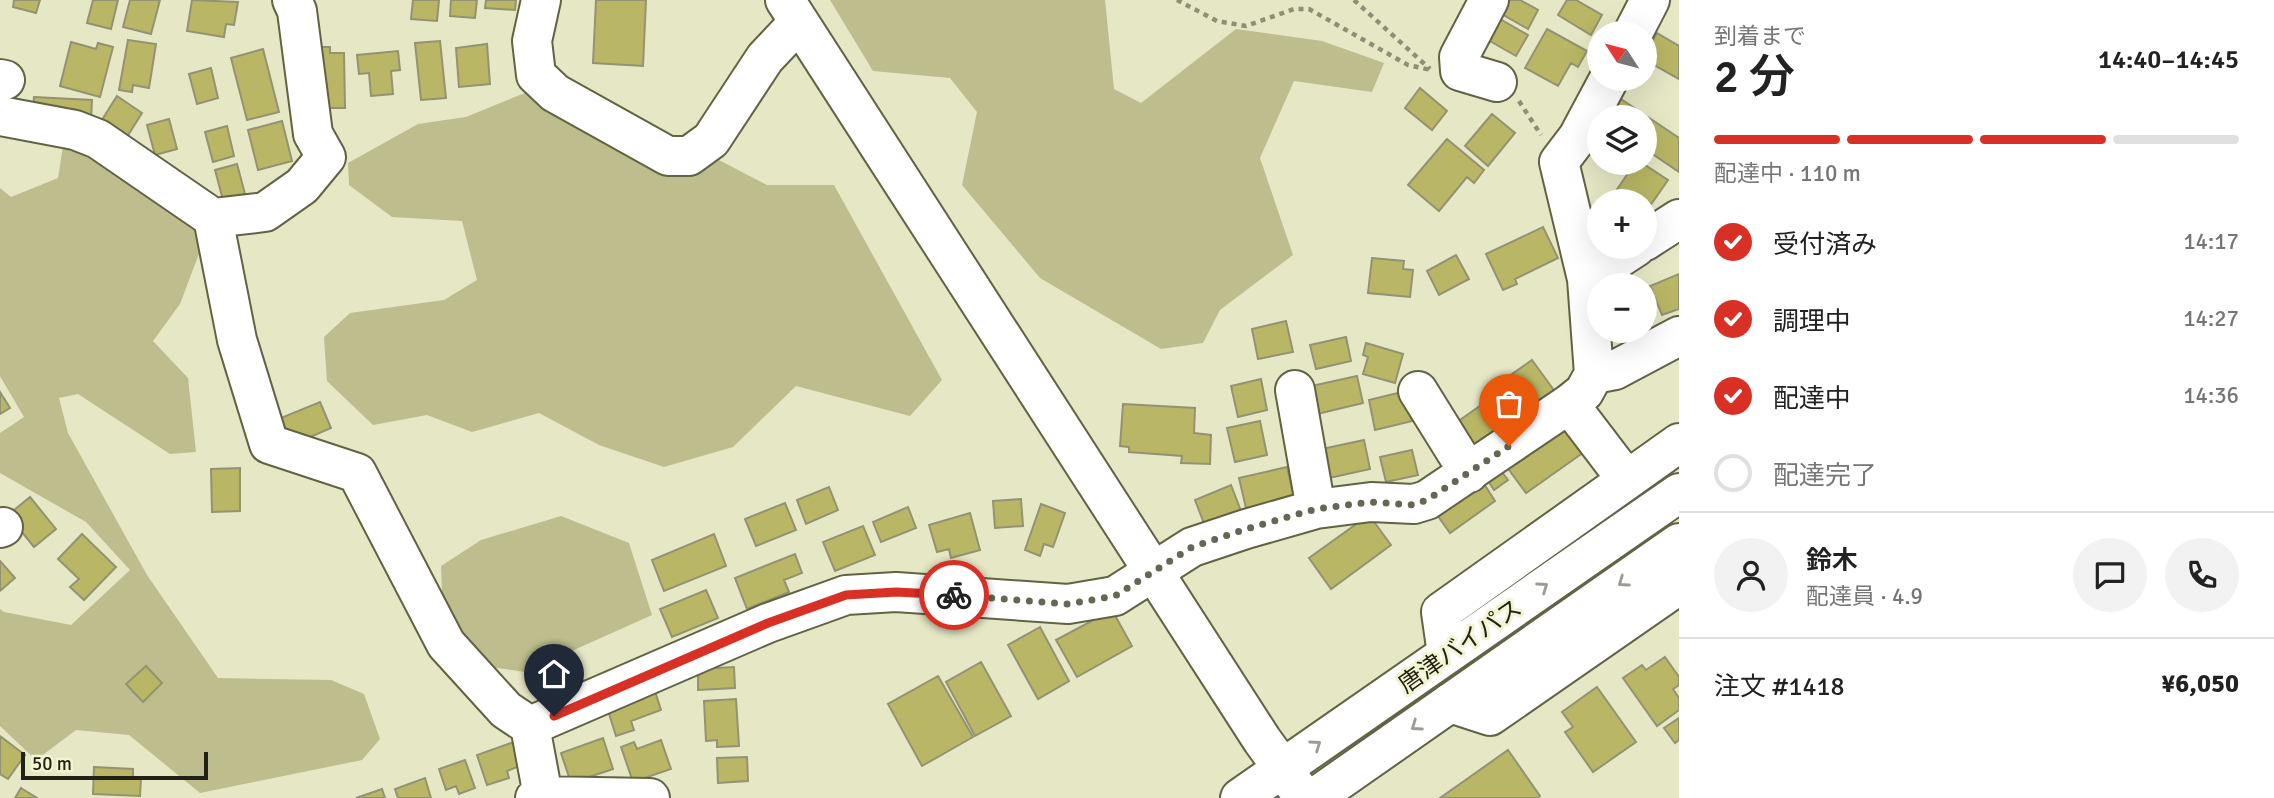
<!DOCTYPE html>
<html lang="ja">
<meta charset="utf-8">
<style>
:root{--surface:#fff;--page:#f2f2f2;--text:#222;--muted:#767676;--line:#e0e0e0;--accent:#d93025}
body{margin:0;font-family:Signika,"Noto Sans JP",sans-serif;background:var(--page);color:var(--text);height:100vh;display:flex;flex-direction:column;font-size:26px;white-space:nowrap}
*{box-sizing:border-box;margin:0}
p{font-size:23px;color:var(--muted)}
.icon{flex:none;width:38px;height:38px;fill:none;stroke:currentColor;stroke-width:2;stroke-linecap:round;stroke-linejoin:round}
.map{position:relative;flex:1;overflow:hidden}
.details{display:flex;flex-direction:column;background:var(--surface);width:595px}
.details>*{flex:none}
.needle{width:46px;rotate:306deg}
.tools{position:absolute;left:1587px;top:21px;display:grid;gap:14px}
.tools a{display:grid;place-items:center;width:70px;height:70px;border-radius:50%;background:var(--surface);box-shadow:0 7px 28px #0002;font-size:35px}
.scale{position:absolute;left:21px;bottom:18px;width:187px;box-sizing:border-box;padding-left:7px;border:4px solid #222115;border-top:0;font-size:19px;line-height:24px;white-space:nowrap;color:#222115;-webkit-text-stroke:5px #f3f4d2;paint-order:stroke}
.pin{position:absolute;display:grid;place-items:center;width:60px;height:60px;color:#fff;margin:-72px -30px;border-radius:50% 50% 50% 0;rotate:-45deg;box-shadow:0 0 7px #0007}
.pin .icon{rotate:45deg}
.courier{position:absolute;display:grid;place-items:center;width:70px;height:70px;margin:-35px;border:5px solid #d93025;border-radius:50%;background:#fff;color:#222;box-shadow:0 2px 9px #0007}
.overview em{font-style:normal;font-weight:600}
.overview div{display:flex;flex-direction:column-reverse}
.overview{display:flex;align-items:center;justify-content:space-between;height:119px;padding:0 35px}
h1{font-size:46px;font-weight:600;line-height:52px}
.bar{display:grid;grid-template-columns:repeat(4,1fr);gap:10px 7px;align-content:center;height:84px;padding:0 35px}
.bar i{height:9px;border-radius:5px;background:var(--line)}
.bar .on{background:var(--accent)}
.bar p{grid-column:span 4}
.line{display:flex;align-items:center;gap:18px;padding:0 35px;border-top:2px solid var(--line)}
.line div{flex:1}
.round{display:grid;place-items:center;flex:none;width:74px;height:74px;border-radius:37px;background:var(--page)}
ol{padding:0 35px;list-style:none}
li{display:flex;align-items:center;gap:21px;height:77px}
li p{margin-inline-start:auto}
li .icon{padding:7px;border-radius:50%;background:var(--accent);color:#fff;stroke-width:4}
li:last-child{color:var(--muted)}
li i{width:38px;height:38px;border:4px solid var(--line);border-radius:50%}
main{display:flex;flex:1;min-height:0}
.map>svg:first-child{display:block}
.green{fill:#bdbd8d}
.building{fill:#b9b765;stroke:#939373;stroke-width:2}
.lines{fill:none;stroke-linecap:round;stroke-linejoin:round}
.minor-casing{stroke:#626244;stroke-width:42}
.highway-casing{stroke:#626244;stroke-width:42}
.path{stroke:#8e8f76;stroke-width:4.5;stroke-dasharray:5 5;stroke-linecap:butt}
.minor{stroke:#fff;stroke-width:38}
.highway{stroke:#fff;stroke-width:38}
.oneway{stroke:#9c9b96}
.done{stroke:#676653;stroke-width:7;stroke-dasharray:0 12.6}
.route{stroke:#d93025;stroke-width:9}
.labels{text-anchor:middle;stroke-width:6;stroke-linejoin:round;paint-order:stroke}
.street-label{font-size:24px;fill:#222115;stroke:#f3f4d2}
</style>
<main>
<div class="map">
<svg width="1679" height="798" viewBox="0 0 1679 798">
<rect width="100%" height="100%" fill="#e6e7c5"/>
<!-- green -->
<path class="green" d="M 830,0 L 1105,0 L 1114,89 L 1141,103 L 1236,29 L 1322,41 L 1384,63 L 1372,92 L 1294,81 L 1260,158 L 1293,255 L 1220,310 L 1203,343 L 1161,349 L 1040,278 L 962,185 L 977,112 L 950,78 L 873,71 Z
M 532,90 L 715,158 L 767,185 L 834,185 L 942,380 L 910,416 L 796,386 L 733,447 L 664,467 L 599,445 L 539,413 L 472,432 L 427,415 L 373,425 L 327,381 L 324,337 L 350,313 L 444,300 L 477,280 L 462,221 L 392,217 L 349,185 L 348,163 L 418,124 L 466,117 Z
M 63,146 L 107,157 L 187,213 L 205,238 L 180,304 L 153,341 L 188,378 L 196,452 L 170,454 L 78,394 L 59,398 L 68,433 L 147,575 L 218,678 L 331,680 L 364,694 L 380,739 L 362,760 L 200,793 L 129,735 L 76,730 L 36,760 L 0,726 L 0,609 L 4,612 L 71,625 L 130,570 L 86,522 L 0,473 L 0,433 L 24,417 L 0,376 L 0,188 L 11,197 L 58,178 Z
M 561,516 L 629,543 L 652,615 L 525,672 L 476,665 L 443,618 L 441,566 L 481,540 Z"/>
<!-- building -->
<path class="building" d="M 14,0 L 40,0 L 36,13 L 13,7 Z
M 93,0 L 118,0 L 111,29 L 87,23 Z
M 130,0 L 160,0 L 151,34 L 123,27 Z
M 192,0 L 238,2 L 234,25 L 226,24 L 224,37 L 187,31 Z
M 413,0 L 439,0 L 437,21 L 411,19 Z
M 451,0 L 477,0 L 475,18 L 450,16 Z
M 486,0 L 516,0 L 515,10 L 485,8 Z
M 596,0 L 646,0 L 643,66 L 593,63 Z
M 1507,0 L 1520,0 L 1538,10 L 1528,29 L 1500,13 Z
M 1567,0 L 1576,0 L 1602,15 L 1591,35 L 1558,15 Z
M 1500,19 L 1528,35 L 1516,56 L 1488,40 Z
M 1547,29 L 1587,51 L 1578,67 L 1571,63 L 1558,86 L 1525,68 Z
M 1657,33 L 1679,46 L 1679,79 L 1645,60 L 1645,54 Z
M 128,40 L 156,44 L 149,88 L 133,85 L 132,92 L 119,90 Z
M 440,41 L 446,98 L 421,100 L 415,43 Z
M 71,42 L 96,49 L 98,43 L 113,47 L 100,97 L 60,86 Z
M 487,44 L 490,84 L 459,87 L 456,48 Z
M 314,47 L 330,47 L 330,53 L 344,53 L 345,108 L 321,108 Z
M 263,49 L 279,112 L 247,120 L 231,58 Z
M 398,51 L 400,70 L 391,71 L 393,94 L 371,96 L 369,73 L 359,74 L 357,55 Z
M 211,68 L 218,98 L 197,104 L 189,74 Z
M 1420,88 L 1447,111 L 1432,130 L 1405,108 Z
M 117,96 L 142,113 L 125,140 L 100,123 Z
M 34,97 L 92,100 L 91,120 L 33,110 Z
M 1621,99 L 1679,138 L 1679,172 L 1645,149 L 1645,117 L 1609,117 Z
M 1492,114 L 1515,133 L 1488,166 L 1465,146 Z
M 169,119 L 177,149 L 155,155 L 147,125 Z
M 282,121 L 292,161 L 258,170 L 248,130 Z
M 227,126 L 234,156 L 213,162 L 205,132 Z
M 1447,139 L 1484,170 L 1474,183 L 1467,177 L 1439,211 L 1408,185 Z
M 1635,163 L 1642,163 L 1668,180 L 1645,213 L 1645,201 L 1609,201 Z
M 237,164 L 245,194 L 223,200 L 215,170 Z
M 1543,227 L 1558,258 L 1515,279 L 1517,284 L 1503,290 L 1486,254 Z
M 1456,255 L 1469,279 L 1439,295 L 1427,271 Z
M 1372,258 L 1404,261 L 1403,269 L 1413,270 L 1410,297 L 1368,293 Z
M 1679,274 L 1679,309 L 1662,315 L 1650,286 Z
M 1645,304 L 1654,320 L 1645,325 Z
M 1286,321 L 1293,352 L 1258,359 L 1252,329 Z
M 1613,331 L 1636,331 L 1619,341 Z
M 1346,337 L 1351,361 L 1316,369 L 1310,345 Z
M 1366,343 L 1403,354 L 1395,383 L 1363,374 L 1368,357 L 1363,355 Z
M 1532,360 L 1556,393 L 1526,414 L 1502,381 Z
M 1357,376 L 1363,403 L 1313,415 L 1307,387 Z
M 1261,379 L 1267,410 L 1238,417 L 1231,386 Z
M 1406,391 L 1412,421 L 1375,430 L 1369,400 Z
M 0,392 L 10,408 L 0,414 Z
M 320,402 L 331,428 L 292,445 L 281,418 Z
M 1484,403 L 1503,429 L 1471,451 L 1453,425 Z
M 1123,404 L 1195,408 L 1194,433 L 1211,435 L 1210,464 L 1181,463 L 1182,456 L 1129,452 L 1129,447 L 1120,446 Z
M 1260,421 L 1267,455 L 1235,462 L 1227,428 Z
M 1562,422 L 1584,452 L 1526,493 L 1504,463 Z
M 1364,440 L 1370,469 L 1329,478 L 1322,449 Z
M 1412,450 L 1418,475 L 1386,482 L 1380,457 Z
M 1287,467 L 1294,498 L 1246,508 L 1239,478 Z
M 1498,467 L 1508,480 L 1494,490 L 1485,476 Z
M 240,468 L 240,511 L 212,512 L 211,469 Z
M 1481,479 L 1495,501 L 1450,533 L 1435,512 Z
M 1231,485 L 1241,511 L 1205,526 L 1195,500 Z
M 829,487 L 838,510 L 806,524 L 797,500 Z
M 30,497 L 56,529 L 34,547 L 8,515 Z
M 1021,499 L 1023,526 L 995,528 L 993,501 Z
M 785,503 L 796,530 L 756,546 L 745,519 Z
M 1041,504 L 1065,513 L 1053,547 L 1044,544 L 1040,556 L 1025,550 Z
M 908,507 L 916,528 L 881,542 L 873,522 Z
M 970,513 L 980,550 L 951,558 L 949,549 L 937,552 L 929,525 Z
M 1369,515 L 1391,545 L 1331,589 L 1309,558 Z
M 863,526 L 875,555 L 835,571 L 823,542 Z
M 82,534 L 116,567 L 84,600 L 70,587 L 79,579 L 58,559 Z
M 714,534 L 726,566 L 664,591 L 652,560 Z
M 795,554 L 802,573 L 784,580 L 789,592 L 747,609 L 735,578 Z
M 0,561 L 15,578 L 0,591 Z
M 706,590 L 718,618 L 672,637 L 660,609 Z
M 1112,610 L 1132,646 L 1077,677 L 1056,640 Z
M 1040,627 L 1069,681 L 1038,699 L 1008,645 Z
M 1665,657 L 1679,677 L 1679,685 L 1673,689 L 1679,698 L 1679,710 L 1657,726 L 1623,678 L 1642,665 L 1646,670 Z
M 981,662 L 1011,716 L 975,736 L 946,682 Z
M 146,666 L 162,683 L 143,702 L 126,684 Z
M 734,667 L 735,688 L 698,690 L 698,669 Z
M 938,676 L 973,737 L 922,766 L 888,704 Z
M 653,685 L 661,710 L 631,721 L 634,730 L 616,736 L 605,701 Z
M 1597,687 L 1636,742 L 1593,772 L 1565,732 L 1573,727 L 1562,712 Z
M 736,699 L 739,746 L 717,747 L 717,740 L 706,741 L 704,701 Z
M 1679,718 L 1679,740 L 1675,743 L 1664,728 Z
M 0,736 L 25,755 L 8,779 L 0,774 Z
M 603,738 L 613,769 L 571,783 L 561,753 Z
M 661,740 L 671,769 L 633,782 L 621,747 L 634,742 L 637,749 Z
M 514,742 L 522,765 L 507,771 L 509,778 L 487,785 L 477,755 Z
M 1508,750 L 1540,796 L 1537,798 L 1440,798 Z
M 747,757 L 748,781 L 718,783 L 717,758 Z
M 465,760 L 475,788 L 459,794 L 456,786 L 446,790 L 439,769 Z
M 94,767 L 133,769 L 133,778 L 141,778 L 140,796 L 93,794 Z
M 425,778 L 431,798 L 398,798 L 395,789 Z
M 21,788 L 37,798 L 15,798 Z
M 382,789 L 385,798 L 356,798 Z"/>
<g class="lines">
<defs>
<path id="minor" d="M 541,0 L 532,41 L 536,75 L 555,93 L 668,156 L 689,156 L 711,140 L 765,58 L 799,22
M 785,0 L 1262,740 L 1304,798
M 1489,0 L 1459,57 L 1460,71 L 1497,82
M 1633,33 L 1650,0
M 0,79 L 5,80
M 0,116 L 75,130 L 98,139 L 213,218 L 265,212 L 302,186 L 326,157 L 313,134 L 297,11 L 292,0
M 213,218 L 237,340 L 269,444 L 357,473 L 446,644 L 506,710 L 530,726 L 543,796
M 1645,241 L 1679,219
M 1587,279 L 1636,247
M 1594,374 L 1615,370 L 1679,336
M 1295,390 L 1316,509
M 1418,391 L 1469,473
M 1569,404 L 1617,467 L 1631,477
M 0,528 L 3,527
M 1447,654 L 1441,612 L 1679,443
M 1450,703 L 1490,716 L 1679,585
M 530,726 L 768,623 L 846,595 L 896,592 L 1068,604 L 1115,596 L 1192,547 L 1246,529 L 1316,509 L 1371,502 L 1414,504 L 1427,500 L 1569,404 L 1584,392 L 1594,374 L 1587,279 L 1559,162 L 1578,137 L 1609,79
M 535,798 L 543,796 L 650,798"/>
<path id="highway" d="M 1240,798 L 1679,493
M 1314,798 L 1679,543"/>
</defs>
<!-- minor casing -->
<use href="#minor" class="minor-casing"/>
<!-- highway casing -->
<use href="#highway" class="highway-casing"/>
<!-- path -->
<path class="path" d="M 1177,0 L 1217,21 L 1246,26 L 1294,9 L 1309,9 L 1408,65 L 1431,70
M 1354,0 L 1430,69
M 1519,101 L 1541,135"/>
<!-- minor -->
<use href="#minor" class="minor"/>
<!-- highway -->
<use href="#highway" class="highway"/>
</g>
<!-- one-way arrows -->
<defs><path id="oneway-chevron" d="M-2-3.5L2.5 0L-2 3.5" fill="none" stroke-width="1.6" stroke-linecap="round" stroke-linejoin="round" transform="scale(1.75)"/></defs>
<g class="oneway">
<use href="#oneway-chevron" transform="translate(1623 582) rotate(145)"/>
<use href="#oneway-chevron" transform="translate(1543 587) rotate(-35)"/>
<use href="#oneway-chevron" transform="translate(1416 726) rotate(145)"/>
<use href="#oneway-chevron" transform="translate(1316 745) rotate(-35)"/>
</g>
<g class="lines">
<!-- done -->
<path class="done" d="M 954,595 L 1068,604 L 1115,596 L 1192,547 L 1246,529 L 1316,509 L 1371,502 L 1413,505 L 1427,500 L 1509,446"/>
<!-- route -->
<path class="route" d="M 554,716 L 768,623 L 846,595 L 896,592 L 954,595"/>
</g>
<g class="labels">
<!-- street labels -->
<g class="street-label">
<text transform="translate(1460 646) rotate(-35)" y="8">唐津バイパス</text>
</g>
</g>
</svg>
<div class="tools">
<a><svg class="needle" viewBox="-14 -14 28 28"><path d="M0-13l5 13h-10z" fill="#e53935"/><path d="M0 13l5-13h-10z" fill="#767676"/></svg></a>
<a><svg class="icon" aria-label="layers" viewBox="0 0 24 24"><path d="M12 4l9 5-9 5-9-5zM3 14l9 5 9-5"/></svg></a>
<a>+</a>
<a>−</a>
</div>
<div class="scale">50 m</div>
<div class="pin" style="left:1509px;top:446px;background:#ea580c"><svg class="icon" aria-label="bag" viewBox="0 0 24 24"><path d="M5 8h14l-1 12H6zM9 8a3 3 0 0 1 6 0"/></svg></div>
<div class="pin" style="left:554px;top:716px;background:#1f2937"><svg class="icon" aria-label="home" viewBox="0 0 24 24"><path d="M3 11l9-7 9 7M6 9v11h12V9"/></svg></div>
<div class="courier" style="left:954px;top:595px"><svg class="icon" aria-label="bike" viewBox="0 0 24 24"><circle cx="6" cy="16" r="4"/><circle cx="18" cy="16" r="4"/><path d="M6 16l4-8h5l3 8M10 8l3 8H6M13 5h3"/></svg></div>
</div>
<section class="details">
<div class="overview"><div><h1>2 分</h1><p>到着まで</p></div><em>14:40–14:45</em></div>
<div class="bar"><i class="on"></i><i class="on"></i><i class="on"></i><i></i><p>配達中 · 110 m</p></div>
<ol>
<li><svg class="icon" aria-label="check" viewBox="0 0 24 24"><path d="M5 12l5 5 9-10"/></svg>受付済み<p>14:17</p></li>
<li><svg class="icon" aria-label="check" viewBox="0 0 24 24"><path d="M5 12l5 5 9-10"/></svg>調理中<p>14:27</p></li>
<li><svg class="icon" aria-label="check" viewBox="0 0 24 24"><path d="M5 12l5 5 9-10"/></svg>配達中<p>14:36</p></li>
<li><i></i>配達完了</li>
</ol>
<div class="line" style="height:126px"><a class="round"><svg class="icon" aria-label="person" viewBox="0 0 24 24"><circle cx="12" cy="8" r="4"/><path d="M4 21q1-7 8-7t8 7"/></svg></a><div><b>鈴木</b><p>配達員 · 4.9</p></div><a class="round"><svg class="icon" aria-label="chat" viewBox="0 0 24 24"><path d="M4 5h16v11H9l-5 4z"/></svg></a><a class="round"><svg class="icon" aria-label="phone" viewBox="0 0 24 24"><path d="M5 4h4l2 5-3 2q2 4 5 5l2-3 5 2v4C11 20 4 13 5 4z"/></svg></a></div>
<div class="line" style="height:91px"><div>注文 #1418</div><b>¥6,050</b></div>
</section>
</main>
